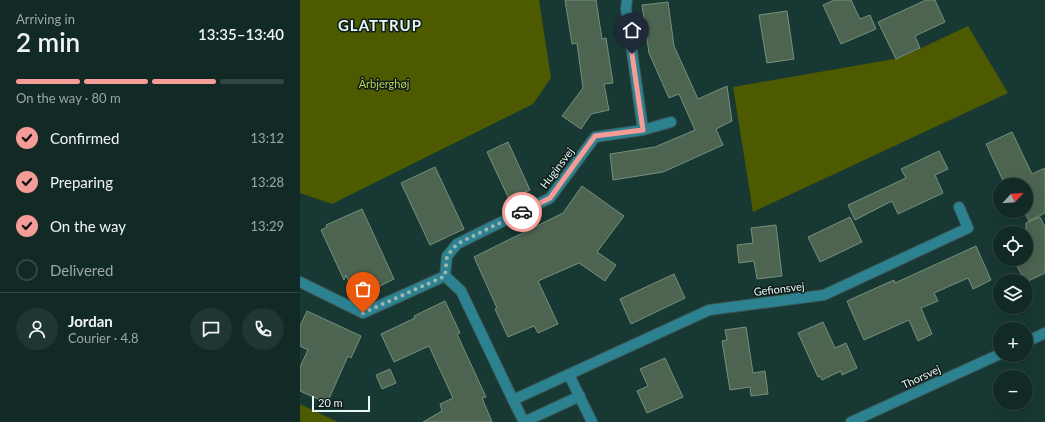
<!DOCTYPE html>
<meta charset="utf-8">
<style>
:root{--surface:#122a26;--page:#1f3632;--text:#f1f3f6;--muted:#9ca7a7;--line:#314643;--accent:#f59c96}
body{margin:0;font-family:Lato,sans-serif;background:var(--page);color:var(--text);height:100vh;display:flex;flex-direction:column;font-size:15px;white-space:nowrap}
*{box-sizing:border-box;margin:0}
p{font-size:13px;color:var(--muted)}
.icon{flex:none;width:22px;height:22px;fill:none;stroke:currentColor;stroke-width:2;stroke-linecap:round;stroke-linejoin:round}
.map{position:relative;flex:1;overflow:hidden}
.details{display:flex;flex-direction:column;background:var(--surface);width:300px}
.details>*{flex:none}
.needle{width:26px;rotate:64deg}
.fabs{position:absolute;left:693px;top:178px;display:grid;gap:8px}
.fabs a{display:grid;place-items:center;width:40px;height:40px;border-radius:50%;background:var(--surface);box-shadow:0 4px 16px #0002,0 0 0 1px var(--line);font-size:20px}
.scale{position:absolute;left:12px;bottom:10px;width:58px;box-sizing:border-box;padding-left:4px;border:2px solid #e7f9f5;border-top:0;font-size:11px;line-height:14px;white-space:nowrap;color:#e7f9f5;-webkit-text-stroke:3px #0f1c1a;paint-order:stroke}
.pin{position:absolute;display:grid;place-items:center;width:34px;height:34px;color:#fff;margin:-41px -17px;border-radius:50% 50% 50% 0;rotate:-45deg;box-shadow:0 0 4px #0007}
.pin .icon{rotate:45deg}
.courier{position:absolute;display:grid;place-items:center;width:40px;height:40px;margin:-20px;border:3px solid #f59c96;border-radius:50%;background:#fff;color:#222;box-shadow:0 1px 5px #0007}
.summary em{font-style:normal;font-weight:600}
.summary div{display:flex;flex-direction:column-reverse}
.summary{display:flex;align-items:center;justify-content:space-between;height:68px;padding:0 16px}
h1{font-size:26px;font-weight:600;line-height:30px}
.bar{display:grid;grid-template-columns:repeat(4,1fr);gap:6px 4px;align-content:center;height:48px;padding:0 16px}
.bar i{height:5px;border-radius:3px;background:var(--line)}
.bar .current{background:var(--accent)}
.bar p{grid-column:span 4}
.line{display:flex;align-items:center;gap:10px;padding:0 16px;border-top:1px solid var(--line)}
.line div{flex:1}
.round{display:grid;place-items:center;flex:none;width:42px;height:42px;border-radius:21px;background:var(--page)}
ol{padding:0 16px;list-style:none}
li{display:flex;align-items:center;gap:12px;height:44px}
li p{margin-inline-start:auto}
li .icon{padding:4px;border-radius:50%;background:var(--accent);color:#111;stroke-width:4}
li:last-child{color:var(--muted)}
li i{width:22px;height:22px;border:2px solid var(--line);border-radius:50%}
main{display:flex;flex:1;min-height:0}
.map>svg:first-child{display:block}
.green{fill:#4d5a00}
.building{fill:#4d6451;stroke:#778f7c}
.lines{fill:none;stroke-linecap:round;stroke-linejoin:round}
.minor-casing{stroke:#395752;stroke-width:12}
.minor{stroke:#2d8292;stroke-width:10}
.done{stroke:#9fb5b1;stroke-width:4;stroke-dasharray:0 7.2}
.route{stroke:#f59c96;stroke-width:5}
.labels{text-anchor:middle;stroke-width:3;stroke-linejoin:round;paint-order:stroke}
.park-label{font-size:11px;fill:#bcd354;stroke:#0f1c1a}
.street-label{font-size:11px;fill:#e7f9f5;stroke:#0f1c1a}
.district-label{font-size:15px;font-weight:bold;letter-spacing:1px;fill:#e7f9f5;stroke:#0f1c1a}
</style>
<main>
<section class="details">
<div class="summary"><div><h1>2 min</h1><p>Arriving in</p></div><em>13:35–13:40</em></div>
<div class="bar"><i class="current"></i><i class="current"></i><i class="current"></i><i></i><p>On the way · 80 m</p></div>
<ol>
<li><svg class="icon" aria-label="check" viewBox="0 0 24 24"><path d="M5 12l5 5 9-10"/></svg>Confirmed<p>13:12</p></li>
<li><svg class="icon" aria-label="check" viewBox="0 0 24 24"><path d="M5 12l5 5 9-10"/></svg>Preparing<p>13:28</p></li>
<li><svg class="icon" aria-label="check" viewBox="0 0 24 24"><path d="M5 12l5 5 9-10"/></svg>On the way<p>13:29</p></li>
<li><i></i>Delivered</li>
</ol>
<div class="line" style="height:72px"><a class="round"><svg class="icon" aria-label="person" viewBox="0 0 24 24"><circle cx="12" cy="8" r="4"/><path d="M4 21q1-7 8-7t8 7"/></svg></a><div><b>Jordan</b><p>Courier · 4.8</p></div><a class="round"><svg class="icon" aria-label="chat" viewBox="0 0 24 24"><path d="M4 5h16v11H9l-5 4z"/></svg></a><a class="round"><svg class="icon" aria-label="phone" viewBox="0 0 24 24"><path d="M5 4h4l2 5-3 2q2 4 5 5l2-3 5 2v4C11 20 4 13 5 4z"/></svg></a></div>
</section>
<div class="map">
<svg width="745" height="422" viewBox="0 0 745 422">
<rect width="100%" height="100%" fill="#183833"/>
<!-- green -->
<path class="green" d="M 0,0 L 239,0 L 251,78 L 233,104 L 32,204 L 0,193 Z
M 668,26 L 708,93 L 453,212 L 433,87 L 600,58 Z
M 0,404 L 38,422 L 0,422 Z"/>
<!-- building -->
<path class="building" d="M 265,0 L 296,0 L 302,39 L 306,38 L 313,83 L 304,84 L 309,110 L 291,114 L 281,129 L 262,116 L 283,88 L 277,43 L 272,44 Z
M 534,0 L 551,0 L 560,19 L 570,15 L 576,29 L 541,44 L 523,5 Z
M 626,0 L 635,0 L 645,22 L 615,36 L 620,48 L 596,59 L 578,22 Z
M 368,2 L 374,46 L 398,99 L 427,86 L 432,121 L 416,129 L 423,145 L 363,172 L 313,180 L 310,154 L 355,147 L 395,130 L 379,94 L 369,98 L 349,53 L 342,5 Z
M 487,11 L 494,59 L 467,63 L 459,15 Z
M 712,132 L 732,174 L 745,168 L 745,213 L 729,221 L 724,211 L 726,211 L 726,185 L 705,185 L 686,144 Z
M 208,142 L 230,190 L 209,199 L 187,152 Z
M 639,151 L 648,169 L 635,175 L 643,193 L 598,214 L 592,201 L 555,220 L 548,205 L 606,178 L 601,169 Z
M 135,167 L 164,229 L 130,245 L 101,183 Z
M 282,186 L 324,216 L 297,252 L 316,265 L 305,281 L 279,263 L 238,281 L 258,324 L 238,333 L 234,326 L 208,337 L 195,309 L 197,308 L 174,257 L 263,213 Z
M 62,209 L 94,279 L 56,298 L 46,275 L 44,280 L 21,230 L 27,227 L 26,225 Z
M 550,217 L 562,242 L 520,262 L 508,237 Z
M 740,217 L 745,227 L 745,273 L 726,282 L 717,266 L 726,262 L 726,223 Z
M 476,225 L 482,276 L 457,279 L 454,261 L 439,263 L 437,245 L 453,243 L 451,228 Z
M 676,246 L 691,280 L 673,289 L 668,278 L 634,293 L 638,301 L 621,308 L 632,334 L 618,341 L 609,320 L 564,340 L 547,301 L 594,280 L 595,283 Z
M 374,274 L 385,298 L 331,324 L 320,299 Z
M 145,301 L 160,333 L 157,334 L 186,397 L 182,398 L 192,422 L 123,422 L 142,411 L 140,404 L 153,398 L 129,346 L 94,362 L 81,334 L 115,318 L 114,316 Z
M 7,311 L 61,336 L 51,358 L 48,356 L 27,403 L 0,391 L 0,367 L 8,350 L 0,346 L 0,326 Z
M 523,322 L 535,348 L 546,343 L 557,368 L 542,375 L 541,371 L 522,380 L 520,376 L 518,377 L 498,333 Z
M 446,327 L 453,373 L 465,371 L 468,394 L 451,396 L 450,387 L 430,390 L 422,341 L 427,340 L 425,330 Z
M 365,358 L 383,397 L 347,413 L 337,391 L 348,386 L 340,369 Z
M 90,369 L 96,383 L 82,389 L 76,375 Z"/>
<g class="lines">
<defs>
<path id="minor" d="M 327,0 L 326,9 L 343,130
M 145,276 L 147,256 L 157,244 L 250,198 L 295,137 L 343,130 L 371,122
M 0,282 L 63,313 L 145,276 L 161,291 L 213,400 L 409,310 L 524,295 L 668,228 L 659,207
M 726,342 L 745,333
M 269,375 L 292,422
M 213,400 L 224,422
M 224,422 L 280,396
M 551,422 L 700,354"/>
</defs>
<!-- minor casing -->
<use href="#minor" class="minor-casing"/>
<!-- minor -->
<use href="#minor" class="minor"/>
</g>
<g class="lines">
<!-- done -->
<path class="done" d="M 63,313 L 145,276 L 147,256 L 157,244 L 222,212"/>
<!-- route -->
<path class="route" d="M 222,212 L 250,198 L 295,136 L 343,130 L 332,54"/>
</g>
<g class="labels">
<!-- park labels -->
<g class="park-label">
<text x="84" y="88">Årbjerghøj</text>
</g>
<!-- street labels -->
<g class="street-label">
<text transform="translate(257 168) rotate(-53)" y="4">Huginsvej</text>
<text transform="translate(479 289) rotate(-7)" y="4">Gefionsvej</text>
<text transform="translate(621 377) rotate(-25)" y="4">Thorsvej</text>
</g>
<!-- district labels -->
<g class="district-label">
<text x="80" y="31">GLATTRUP</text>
</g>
</g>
</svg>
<div class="fabs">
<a><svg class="needle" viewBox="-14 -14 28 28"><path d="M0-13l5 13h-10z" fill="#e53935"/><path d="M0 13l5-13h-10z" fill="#9ca7a7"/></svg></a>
<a><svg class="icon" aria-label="locate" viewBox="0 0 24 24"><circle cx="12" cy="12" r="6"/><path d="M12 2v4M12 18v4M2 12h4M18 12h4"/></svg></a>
<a><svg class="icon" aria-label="layers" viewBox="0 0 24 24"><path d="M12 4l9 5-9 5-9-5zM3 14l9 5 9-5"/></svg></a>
<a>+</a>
<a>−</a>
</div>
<div class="scale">20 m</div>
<div class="pin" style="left:63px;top:313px;background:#ea580c"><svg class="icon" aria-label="bag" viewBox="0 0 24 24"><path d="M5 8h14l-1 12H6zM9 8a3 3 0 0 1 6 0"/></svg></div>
<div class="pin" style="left:332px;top:54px;background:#1f2937"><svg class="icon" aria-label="home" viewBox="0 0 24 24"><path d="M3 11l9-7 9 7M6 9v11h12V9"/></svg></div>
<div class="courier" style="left:222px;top:212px"><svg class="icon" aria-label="car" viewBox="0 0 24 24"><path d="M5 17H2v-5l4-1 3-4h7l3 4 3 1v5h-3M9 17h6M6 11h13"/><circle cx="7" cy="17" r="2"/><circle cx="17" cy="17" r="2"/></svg></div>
</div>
</main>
